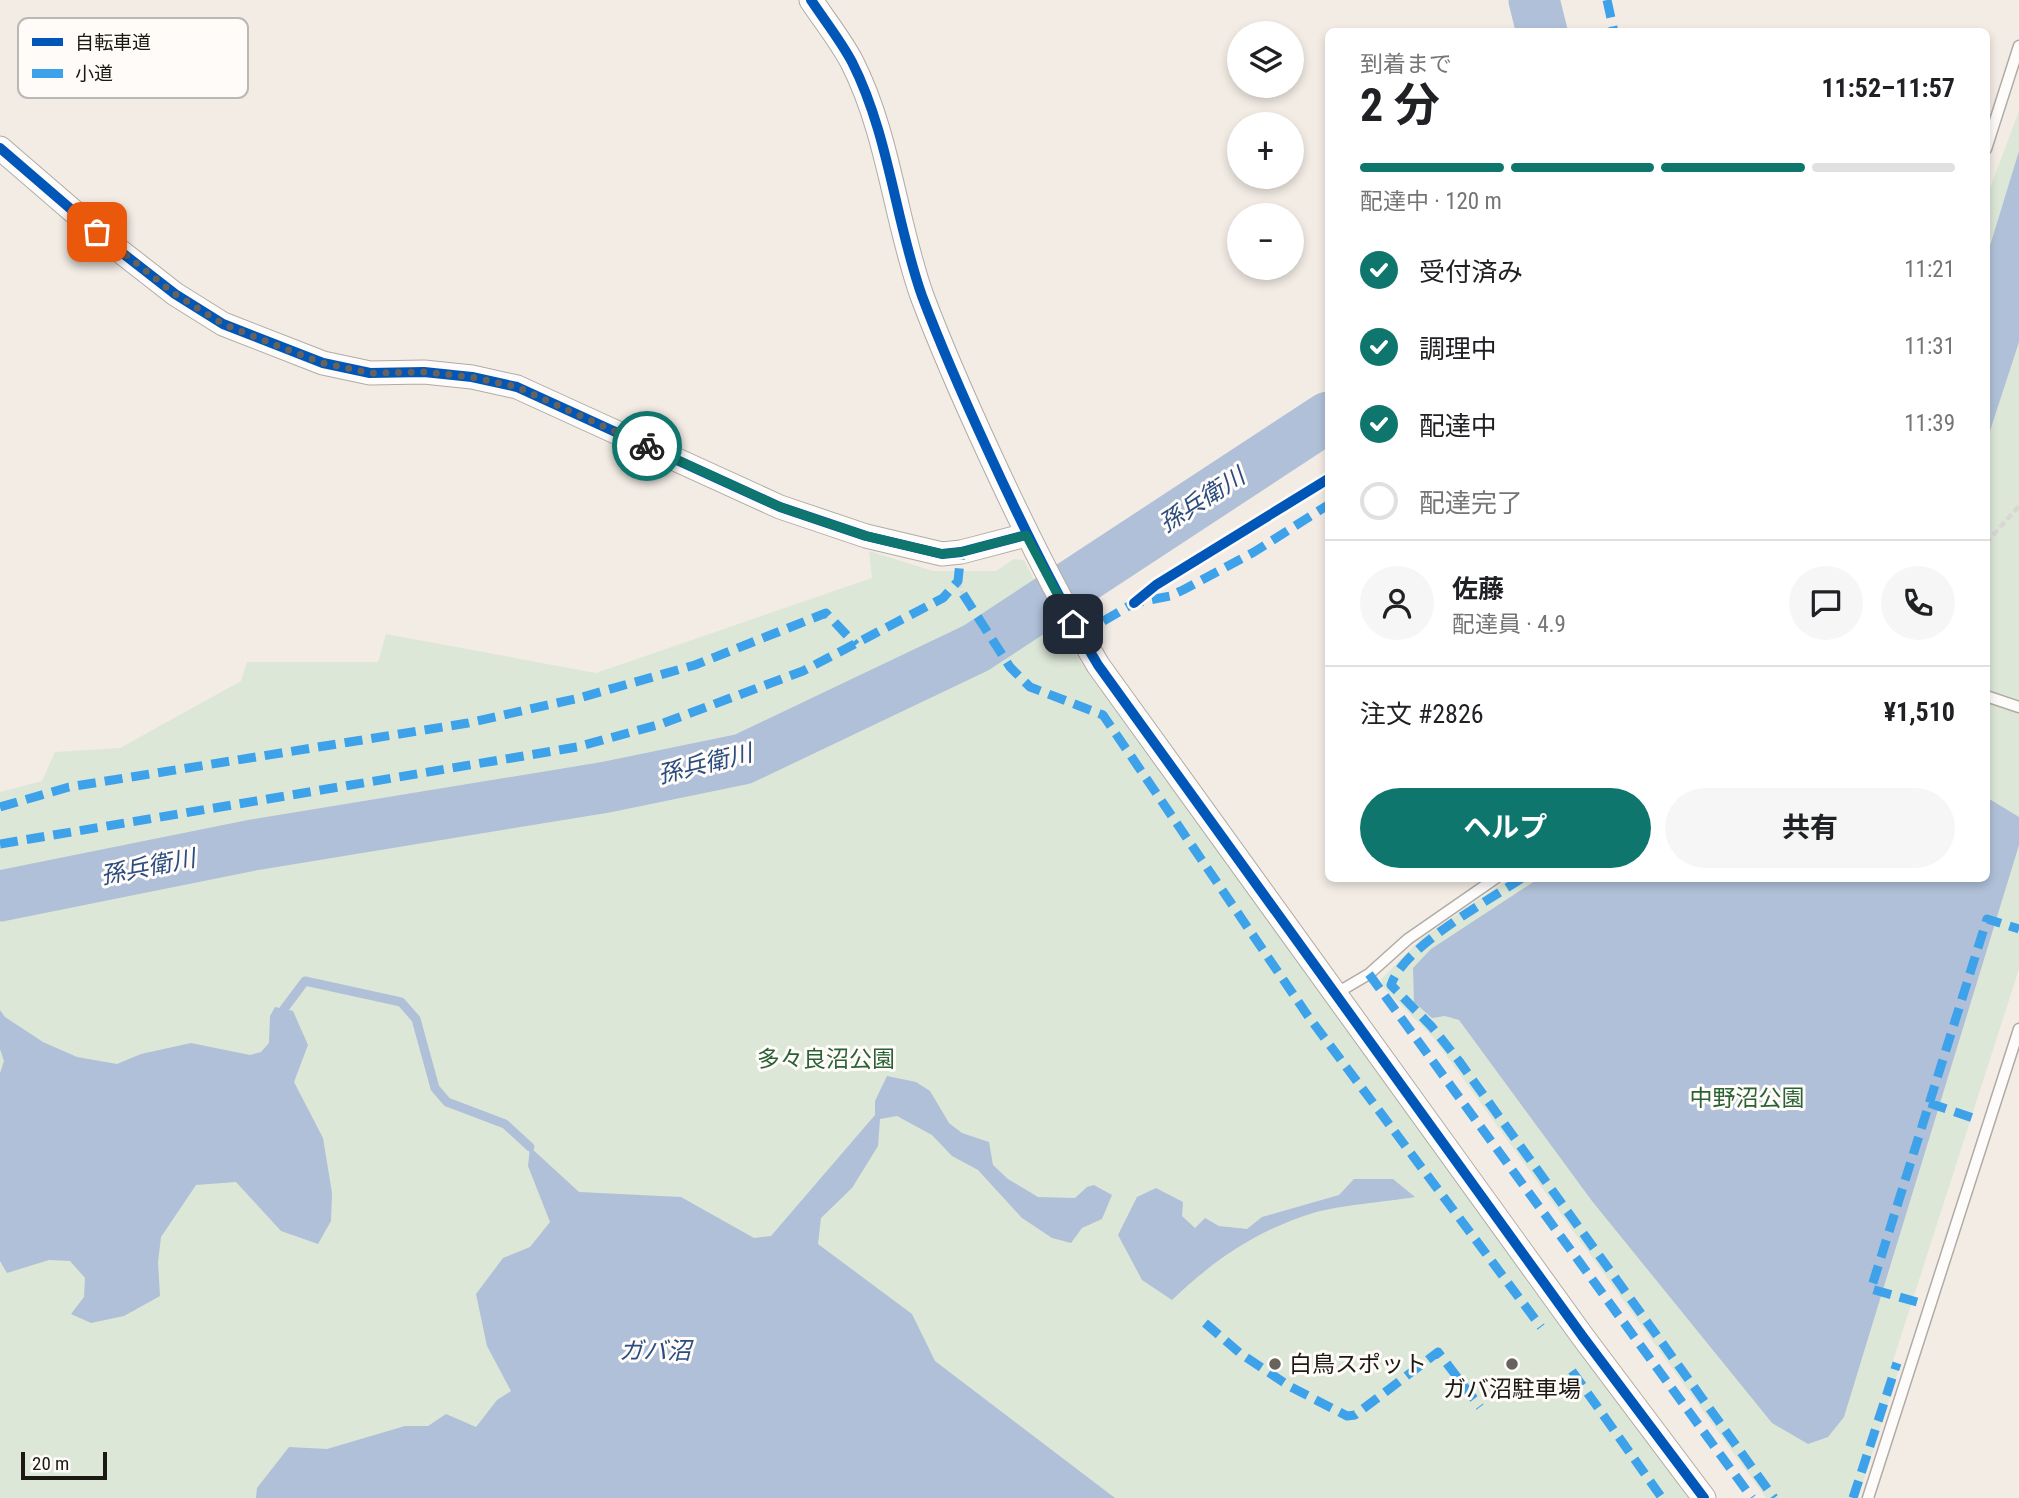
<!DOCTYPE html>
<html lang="ja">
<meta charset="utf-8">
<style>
:root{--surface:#fff;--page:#f6f6f6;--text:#202124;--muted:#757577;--line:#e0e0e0;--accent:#0f766e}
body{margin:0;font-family:"Roboto Condensed","Noto Sans JP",sans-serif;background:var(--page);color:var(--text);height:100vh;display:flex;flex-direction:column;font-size:26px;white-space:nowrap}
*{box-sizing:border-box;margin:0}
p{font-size:23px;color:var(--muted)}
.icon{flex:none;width:38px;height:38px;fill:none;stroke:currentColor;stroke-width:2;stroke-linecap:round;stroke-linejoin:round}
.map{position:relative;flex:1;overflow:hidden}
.details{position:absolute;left:1325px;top:28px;width:665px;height:854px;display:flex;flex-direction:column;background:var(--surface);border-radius:10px;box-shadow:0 4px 10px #0003}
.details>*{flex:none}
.buttons{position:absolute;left:1227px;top:21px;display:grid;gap:14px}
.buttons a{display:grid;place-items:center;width:77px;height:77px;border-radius:50%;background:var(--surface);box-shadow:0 4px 10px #0003;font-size:35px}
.scale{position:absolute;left:21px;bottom:18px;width:86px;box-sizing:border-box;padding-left:7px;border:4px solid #1c1813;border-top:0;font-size:19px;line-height:24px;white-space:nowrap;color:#1c1813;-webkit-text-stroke:5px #fefbf9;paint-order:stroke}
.pin{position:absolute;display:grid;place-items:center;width:60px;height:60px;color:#fff;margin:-30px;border-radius:14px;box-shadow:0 4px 10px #0006}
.courier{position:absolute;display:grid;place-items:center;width:70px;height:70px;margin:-35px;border:5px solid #0f766e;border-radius:50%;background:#fff;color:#222;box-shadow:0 2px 9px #0007}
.headline em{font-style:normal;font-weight:700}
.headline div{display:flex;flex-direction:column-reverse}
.headline{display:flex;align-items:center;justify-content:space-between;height:119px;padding:0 35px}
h1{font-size:46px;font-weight:700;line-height:52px}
.bar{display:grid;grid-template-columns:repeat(4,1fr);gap:10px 7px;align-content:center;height:84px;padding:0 35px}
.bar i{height:9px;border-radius:5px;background:var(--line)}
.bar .on{background:var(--accent)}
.bar p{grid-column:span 4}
.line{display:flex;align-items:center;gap:18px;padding:0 35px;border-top:2px solid var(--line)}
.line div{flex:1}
.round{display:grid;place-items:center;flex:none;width:74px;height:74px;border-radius:37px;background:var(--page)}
ol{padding:0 35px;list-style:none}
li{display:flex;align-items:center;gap:21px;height:77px}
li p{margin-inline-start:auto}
li .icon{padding:7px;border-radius:50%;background:var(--accent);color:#fff;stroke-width:4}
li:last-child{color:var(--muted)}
li i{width:38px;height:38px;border:4px solid var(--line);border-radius:50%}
.cta{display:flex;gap:14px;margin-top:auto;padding:14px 35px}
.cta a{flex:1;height:80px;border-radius:42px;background:var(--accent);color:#fff;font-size:28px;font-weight:700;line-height:80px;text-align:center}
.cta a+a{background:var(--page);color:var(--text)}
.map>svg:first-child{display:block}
.green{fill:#dce7d7}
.water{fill:#afc0d8}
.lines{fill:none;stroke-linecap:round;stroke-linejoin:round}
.stream{stroke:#afc0d8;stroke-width:9}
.river{stroke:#afc0d8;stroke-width:51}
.lane-casing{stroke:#b0aba5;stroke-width:13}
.street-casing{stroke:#b0aba5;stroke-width:25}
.path{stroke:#d9d7d5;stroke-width:4.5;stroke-dasharray:7 3.5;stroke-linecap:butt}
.lane{stroke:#fdfcfb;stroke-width:10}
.street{stroke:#fdfcfb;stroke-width:23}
.quiet{stroke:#3da2ea;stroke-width:9;stroke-dasharray:18 9;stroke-linecap:butt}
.cycleway-casing{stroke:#fefbf9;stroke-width:15}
.cycleway{stroke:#0057b8;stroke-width:10}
.done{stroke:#67625c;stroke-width:7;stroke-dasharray:0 12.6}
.route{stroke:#0f766e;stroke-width:9}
.poi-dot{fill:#67625c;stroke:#fefbf9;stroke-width:2.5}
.labels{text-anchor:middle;stroke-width:6;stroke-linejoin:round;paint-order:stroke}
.park-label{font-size:23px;fill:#2a6235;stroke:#fefbf9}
.poi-label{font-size:23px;fill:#1c1813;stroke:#fefbf9;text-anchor:start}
.water-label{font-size:24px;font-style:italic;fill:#2a4c7f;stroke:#fefbf9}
.key{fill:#fefbf9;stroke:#bab7b4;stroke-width:2}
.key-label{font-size:19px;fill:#1c1813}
</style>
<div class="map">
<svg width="2019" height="1498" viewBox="0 0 2019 1498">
<rect width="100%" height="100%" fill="#f3ece5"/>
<!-- green -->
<path class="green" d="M 2019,111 L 2019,969 L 1893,1361 L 1900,1365 L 1858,1498 L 1766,1498 L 1433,1037 L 1383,987 L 1381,979 L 1421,939 L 1509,879 L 1986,878 L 1986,199 Z
M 869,551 L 933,571 L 996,571 L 1014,559 L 1024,560 L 1065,641 L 1688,1498 L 0,1498 L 0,792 L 42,781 L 55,752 L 120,748 L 241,681 L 247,662 L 378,662 L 386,634 L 596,673 L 872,578 Z"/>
<!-- water -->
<path class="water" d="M 2019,151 L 2019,342 L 1986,443 L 1986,259 Z
M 1986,797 L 2019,817 L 2019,845 L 1844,1417 L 1828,1437 L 1808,1444 L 1772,1423 L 1592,1201 L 1459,1020 L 1445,1016 L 1432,1018 L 1414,1002 L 1413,968 L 1431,949 L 1538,879 L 1986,878 Z
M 275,1007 L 293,1011 L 308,1045 L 294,1082 L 323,1138 L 332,1193 L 331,1221 L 318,1244 L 281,1231 L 236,1182 L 196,1185 L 161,1237 L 158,1262 L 160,1296 L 124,1316 L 91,1323 L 71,1314 L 84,1297 L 85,1278 L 70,1261 L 49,1260 L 7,1273 L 0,1261 L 0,1073 L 4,1061 L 0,1049 L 0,1010 L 5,1017 L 43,1042 L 77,1057 L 117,1064 L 141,1054 L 191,1043 L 250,1055 L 261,1052 L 269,1043 L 270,1016 Z
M 887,1076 L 916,1082 L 930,1091 L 949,1123 L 962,1133 L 989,1142 L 993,1165 L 1008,1179 L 1038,1197 L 1075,1198 L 1087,1187 L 1094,1185 L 1112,1195 L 1102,1219 L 1082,1228 L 1071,1243 L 1052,1238 L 1022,1218 L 978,1170 L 952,1156 L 932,1135 L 897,1116 L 880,1119 L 878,1146 L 852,1188 L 821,1218 L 818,1244 L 912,1314 L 935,1361 L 1115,1498 L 256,1498 L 257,1488 L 289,1447 L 327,1449 L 405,1426 L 428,1426 L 446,1414 L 476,1427 L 497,1400 L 511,1391 L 487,1346 L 476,1294 L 503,1258 L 530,1247 L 550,1222 L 528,1166 L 530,1147 L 579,1192 L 681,1197 L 754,1238 L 771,1236 L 875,1115 L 875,1101 Z
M 1354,1179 L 1393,1179 L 1415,1197 C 1384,1202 1341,1205 1313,1213 C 1256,1231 1215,1259 1172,1300 L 1142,1280 L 1118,1235 L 1137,1197 L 1156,1188 L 1183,1202 L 1182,1216 L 1195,1228 L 1205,1218 L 1219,1226 L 1247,1229 L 1262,1217 L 1339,1195 Z"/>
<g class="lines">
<!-- stream -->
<path class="stream" d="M 285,1018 L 284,1009 L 305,981 L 401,1002 L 416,1019 L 435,1088 L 447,1102 L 505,1124 L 530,1147"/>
<!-- river -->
<path class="river" d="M 1534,0 L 1542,32
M 0,896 L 253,845 L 607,787 L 743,759 L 976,648 L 1328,417"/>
<defs>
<path id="lane" d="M 1986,149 L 2019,46
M 1986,696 L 2019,707
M 1335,994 L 1369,974 L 1408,939 L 1496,878
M 1868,1498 L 2019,1029"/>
<path id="street" d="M 811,0 C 825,21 841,41 852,62 C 889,135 895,220 922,296 C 942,349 965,401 989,453 C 1022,525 1057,596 1098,665 L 1583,1337 L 1704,1498
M 0,148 L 116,248 L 175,294 L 223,324 L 323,363 L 370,373 L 424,372 L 472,377 L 517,387 L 780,507 L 866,536 L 942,554 L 961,552 L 1026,535"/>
</defs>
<!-- lane casing -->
<use href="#lane" class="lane-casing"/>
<!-- street casing -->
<use href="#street" class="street-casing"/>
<!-- path -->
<path class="path" d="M 1986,543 L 2019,506
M 958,581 L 963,594"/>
<!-- lane -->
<use href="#lane" class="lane"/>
<!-- street -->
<use href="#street" class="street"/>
<!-- quiet -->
<path class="quiet" d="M 1607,0 L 1614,32
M 963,594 L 1010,667 L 1030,687 L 1103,715 L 1308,1016 L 1541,1327
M 1080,635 L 1134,603 L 1170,596 L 1183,590 L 1254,552 L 1328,505
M 0,807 L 69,787 L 468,723 L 579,698 L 695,665 L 826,613 L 856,645
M 0,844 L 577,747 L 661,724 L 803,671 L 943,598 L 958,581 L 961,552
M 1522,878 C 1488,901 1403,947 1391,985 L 1432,1027 L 1459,1061 L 1774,1498
M 1369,974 L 1752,1498
M 1929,1103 L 1976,1119
M 1917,1302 L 1871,1289 L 1987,919 L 2019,929
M 1205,1323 L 1241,1354 L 1289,1386 L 1347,1416 L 1355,1415 L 1438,1352 L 1480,1407
M 1572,1371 L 1662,1498
M 1853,1498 L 1897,1363"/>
<defs>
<path id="cycleway" d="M 811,0 C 825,21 841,41 852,62 C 889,135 895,220 922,296 C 942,349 965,401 989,453 C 1022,525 1057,596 1098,665 L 1583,1337 L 1704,1498
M 0,148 L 116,248 L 175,294 L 223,324 L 323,363 L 370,373 L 424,372 L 472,377 L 517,387 L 780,507 L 866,536 L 942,554 L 961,552 L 1026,535
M 1134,603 L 1156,585 L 1328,479"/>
</defs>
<!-- cycleway casing -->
<use href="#cycleway" class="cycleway-casing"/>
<!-- cycleway -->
<use href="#cycleway" class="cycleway"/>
</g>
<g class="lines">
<!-- done -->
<path class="done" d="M 97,232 L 175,294 L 223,324 L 278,346 L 323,363 L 370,373 L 424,372 L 472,377 L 517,387 L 647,446"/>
<!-- route -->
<path class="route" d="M 647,446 L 780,507 L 866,536 L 942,554 L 961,552 L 1026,535 L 1073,624"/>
</g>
<!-- markers -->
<g class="poi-dot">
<circle cx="1275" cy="1364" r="7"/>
<circle cx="1512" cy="1364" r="7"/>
</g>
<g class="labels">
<!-- park labels -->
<g class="park-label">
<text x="826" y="1067">多々良沼公園</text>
<text x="1747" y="1106">中野沼公園</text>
</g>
<!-- poi labels -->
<g class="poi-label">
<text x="1289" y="1372">白鳥スポット</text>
<text x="1512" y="1397" text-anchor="middle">ガバ沼駐車場</text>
</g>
<!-- water labels -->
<g class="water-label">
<text transform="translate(1202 500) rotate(-33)" y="8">孫兵衛川</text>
<text transform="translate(705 764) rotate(-14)" y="8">孫兵衛川</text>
<text transform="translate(148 867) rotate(-11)" y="8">孫兵衛川</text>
<text x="655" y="1359">ガバ沼</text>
</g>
</g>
<!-- legend -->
<rect x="18" y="18" width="230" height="80" rx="10" class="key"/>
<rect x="32" y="38" width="31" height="8" fill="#0057b8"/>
<rect x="32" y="69" width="31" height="9" fill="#3da2ea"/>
<g class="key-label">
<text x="75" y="49">自転車道</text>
<text x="75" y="80">小道</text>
</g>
</svg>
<div class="buttons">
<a><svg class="icon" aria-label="layers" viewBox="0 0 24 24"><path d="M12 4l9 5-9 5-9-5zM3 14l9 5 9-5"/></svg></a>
<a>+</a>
<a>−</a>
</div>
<div class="scale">20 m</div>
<div class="pin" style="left:97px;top:232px;background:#ea580c"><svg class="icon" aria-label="bag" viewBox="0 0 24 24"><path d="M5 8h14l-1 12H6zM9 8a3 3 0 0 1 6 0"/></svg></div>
<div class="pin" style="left:1073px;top:624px;background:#1f2937"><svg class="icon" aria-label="home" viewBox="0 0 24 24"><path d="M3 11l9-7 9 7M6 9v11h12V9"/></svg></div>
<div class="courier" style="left:647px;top:446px"><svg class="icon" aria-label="bike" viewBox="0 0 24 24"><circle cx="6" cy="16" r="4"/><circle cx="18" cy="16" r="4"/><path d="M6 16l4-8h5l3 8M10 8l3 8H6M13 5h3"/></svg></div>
<section class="details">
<div class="headline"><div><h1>2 分</h1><p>到着まで</p></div><em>11:52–11:57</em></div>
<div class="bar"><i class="on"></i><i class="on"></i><i class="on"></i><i></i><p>配達中 · 120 m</p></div>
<ol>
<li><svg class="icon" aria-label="check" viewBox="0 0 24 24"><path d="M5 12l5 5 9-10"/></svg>受付済み<p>11:21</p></li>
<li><svg class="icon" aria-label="check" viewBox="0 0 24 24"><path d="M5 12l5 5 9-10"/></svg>調理中<p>11:31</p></li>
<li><svg class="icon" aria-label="check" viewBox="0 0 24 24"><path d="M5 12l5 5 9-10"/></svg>配達中<p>11:39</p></li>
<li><i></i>配達完了</li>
</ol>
<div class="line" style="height:126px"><a class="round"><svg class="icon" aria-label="person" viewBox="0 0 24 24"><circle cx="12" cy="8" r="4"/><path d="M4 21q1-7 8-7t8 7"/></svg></a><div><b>佐藤</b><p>配達員 · 4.9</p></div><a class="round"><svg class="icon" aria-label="chat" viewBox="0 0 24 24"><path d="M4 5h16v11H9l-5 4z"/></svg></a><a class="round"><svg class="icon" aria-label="phone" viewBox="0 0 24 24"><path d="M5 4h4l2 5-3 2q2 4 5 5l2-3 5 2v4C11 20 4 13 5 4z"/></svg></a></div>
<div class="line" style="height:91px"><div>注文 #2826</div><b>¥1,510</b></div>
<div class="cta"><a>ヘルプ</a><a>共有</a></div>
</section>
</div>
